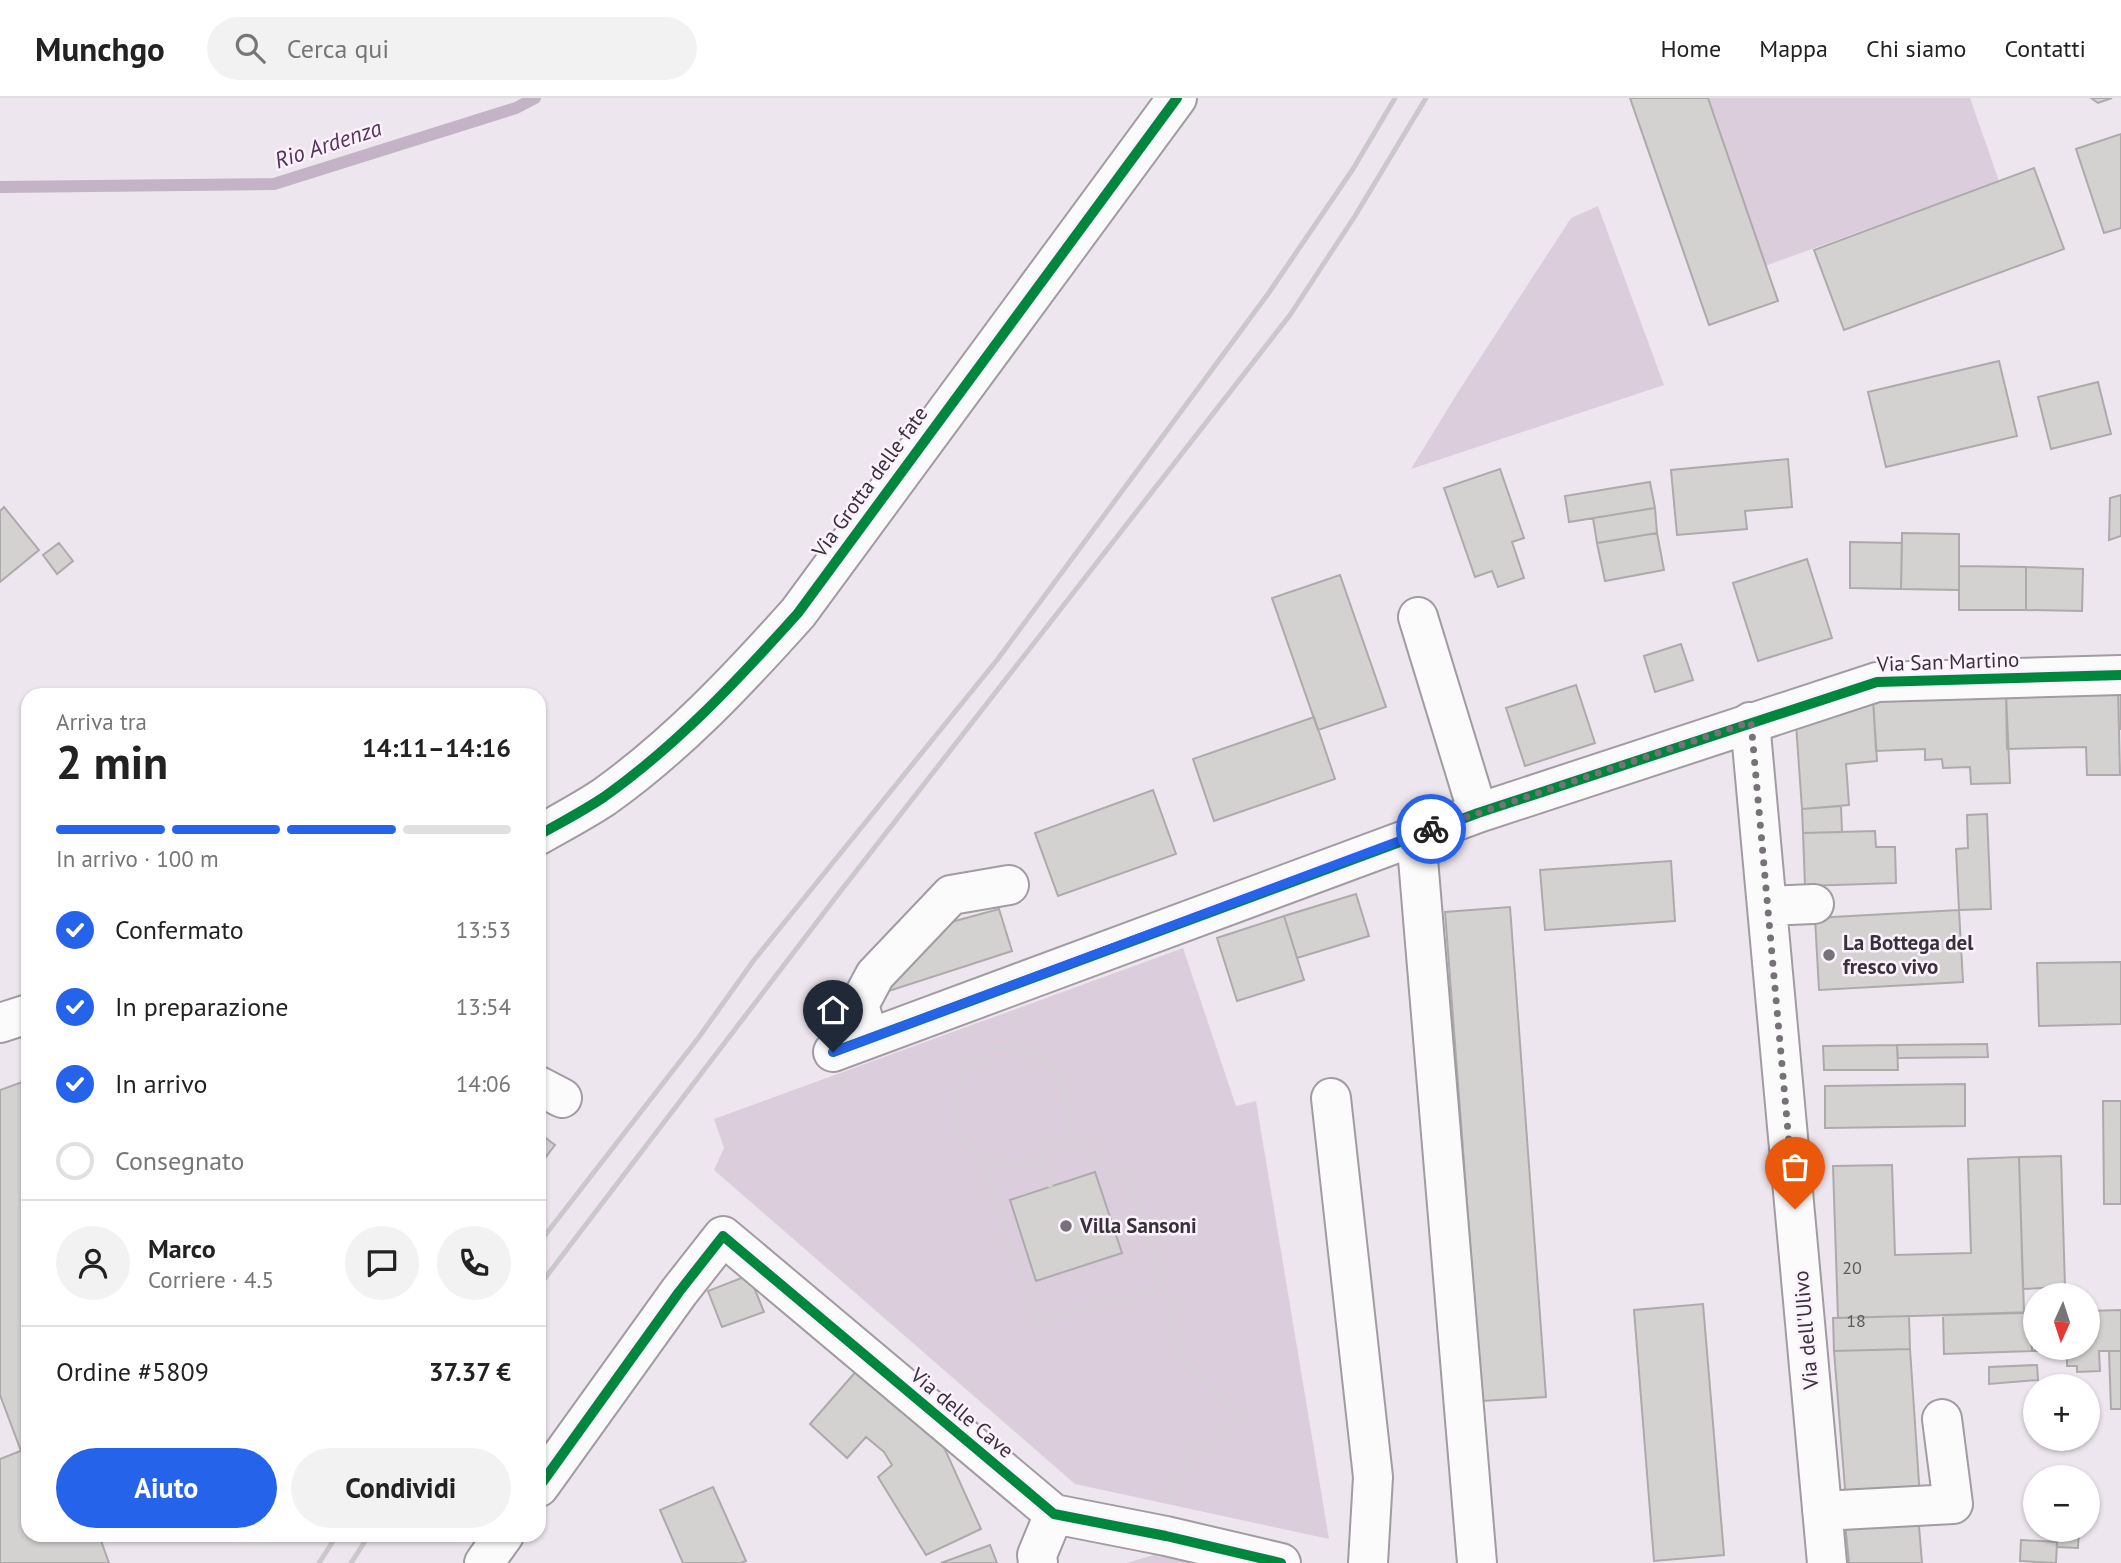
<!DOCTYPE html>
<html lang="it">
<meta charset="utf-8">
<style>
:root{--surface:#fff;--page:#f2f2f2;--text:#222;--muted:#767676;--line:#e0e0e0;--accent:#2563eb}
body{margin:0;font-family:"PT Sans",sans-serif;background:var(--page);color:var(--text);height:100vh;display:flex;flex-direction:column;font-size:26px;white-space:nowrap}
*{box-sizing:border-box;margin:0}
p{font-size:23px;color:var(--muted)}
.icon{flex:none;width:38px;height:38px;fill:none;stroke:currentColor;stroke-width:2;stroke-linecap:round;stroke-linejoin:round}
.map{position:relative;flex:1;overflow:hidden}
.sheet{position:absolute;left:21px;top:590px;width:525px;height:854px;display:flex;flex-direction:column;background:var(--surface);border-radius:21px;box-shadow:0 2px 5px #0004}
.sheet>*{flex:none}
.needle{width:46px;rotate:183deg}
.buttons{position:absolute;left:2023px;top:1185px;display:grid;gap:14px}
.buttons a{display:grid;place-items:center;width:77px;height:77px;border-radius:50%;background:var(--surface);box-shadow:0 2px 5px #0004;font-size:35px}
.pin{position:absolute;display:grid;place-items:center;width:60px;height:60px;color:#fff;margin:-72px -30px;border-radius:50% 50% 50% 0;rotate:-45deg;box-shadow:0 0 7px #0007}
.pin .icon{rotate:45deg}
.courier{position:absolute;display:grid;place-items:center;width:70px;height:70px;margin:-35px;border:5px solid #2563eb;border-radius:50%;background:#fff;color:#222;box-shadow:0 2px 9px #0007}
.summary em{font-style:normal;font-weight:600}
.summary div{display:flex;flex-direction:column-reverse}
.summary{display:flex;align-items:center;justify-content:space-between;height:119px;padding:0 35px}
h1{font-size:46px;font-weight:600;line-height:52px}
.bar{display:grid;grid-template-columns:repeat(4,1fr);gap:10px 7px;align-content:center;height:84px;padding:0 35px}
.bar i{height:9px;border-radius:5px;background:var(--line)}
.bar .current{background:var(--accent)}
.bar p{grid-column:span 4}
.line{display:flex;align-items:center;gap:18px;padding:0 35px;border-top:2px solid var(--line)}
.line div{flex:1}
.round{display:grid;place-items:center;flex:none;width:74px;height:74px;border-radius:37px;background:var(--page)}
ol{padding:0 35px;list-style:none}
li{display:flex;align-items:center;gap:21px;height:77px}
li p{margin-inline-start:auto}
li .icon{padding:7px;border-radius:50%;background:var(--accent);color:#fff;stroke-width:4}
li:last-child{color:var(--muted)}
li i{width:38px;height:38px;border:4px solid var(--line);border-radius:50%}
.button{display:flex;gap:14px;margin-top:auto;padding:14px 35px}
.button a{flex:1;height:80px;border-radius:42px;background:var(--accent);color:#fff;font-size:28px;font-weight:600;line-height:80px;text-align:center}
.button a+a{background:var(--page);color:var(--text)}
header{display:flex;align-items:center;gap:42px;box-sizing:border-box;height:98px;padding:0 35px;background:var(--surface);border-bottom:2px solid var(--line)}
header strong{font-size:33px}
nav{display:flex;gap:38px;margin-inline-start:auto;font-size:24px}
.search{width:490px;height:63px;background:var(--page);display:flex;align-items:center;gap:18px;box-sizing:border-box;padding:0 24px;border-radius:38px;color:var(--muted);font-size:26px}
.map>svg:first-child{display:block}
.green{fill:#dccddd}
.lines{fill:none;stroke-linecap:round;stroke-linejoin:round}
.stream{stroke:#c4b2c6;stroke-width:12}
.building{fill:#d4d1d1;stroke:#adaaab;stroke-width:2}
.minor-casing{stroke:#a19ba2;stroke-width:42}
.path{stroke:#d4d2d4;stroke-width:4.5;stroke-dasharray:3.5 3.5;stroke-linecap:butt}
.minor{stroke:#fcfbfc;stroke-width:38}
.rail{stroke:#cac8cb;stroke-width:5}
.cycleway-casing{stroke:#fcf1fe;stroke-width:15}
.cycleway{stroke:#00873e;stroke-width:10}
.done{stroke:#777178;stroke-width:7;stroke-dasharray:0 12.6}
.route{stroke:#2563eb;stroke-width:9}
.poi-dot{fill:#777178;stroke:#fcf1fe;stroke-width:2.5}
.labels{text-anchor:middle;stroke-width:5;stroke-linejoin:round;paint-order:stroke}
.number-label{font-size:18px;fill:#5e5a5e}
.street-label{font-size:21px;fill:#373238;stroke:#fcf1fe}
.poi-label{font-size:21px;font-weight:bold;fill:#373238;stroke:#fcf1fe;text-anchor:start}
.water-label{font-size:23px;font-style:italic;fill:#56355b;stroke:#fcf1fe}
</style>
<header>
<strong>Munchgo</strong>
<div class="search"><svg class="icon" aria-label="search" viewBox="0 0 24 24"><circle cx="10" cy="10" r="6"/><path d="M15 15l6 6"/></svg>Cerca qui</div>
<nav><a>Home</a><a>Mappa</a><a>Chi siamo</a><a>Contatti</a></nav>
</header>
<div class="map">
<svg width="2121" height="1465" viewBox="0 0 2121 1465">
<rect width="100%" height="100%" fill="#eee6ee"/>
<!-- green -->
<path class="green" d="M 1708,0 L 1970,0 L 1999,83 L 1765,168 Z
M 1598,108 L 1664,287 L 1411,371 L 1458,294 L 1571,120 Z
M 1183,850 L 1236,1008 L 1256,1003 L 1329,1441 L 1075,1386 L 714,1072 L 724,1050 L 714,1021 Z
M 1171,1452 L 1222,1465 L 1126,1465 Z"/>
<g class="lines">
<!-- stream -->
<path class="stream" d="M 0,89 L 274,86 L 516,10 L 535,0"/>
</g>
<!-- building -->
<path class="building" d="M 1630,0 L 1708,0 L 1778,203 L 1709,227 Z
M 2091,0 L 2112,0 L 2098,5 Z
M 2121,36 L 2121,130 L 2104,135 L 2076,51 Z
M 2034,70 L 2064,151 L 1844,232 L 1814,152 Z
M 1999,263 L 2017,338 L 1886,369 L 1868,294 Z
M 2098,284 L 2111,336 L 2051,351 L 2038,299 Z
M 1788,361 L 1792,409 L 1745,413 L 1747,431 L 1677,437 L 1671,372 Z
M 1500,371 L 1524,440 L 1512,444 L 1524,480 L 1498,489 L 1492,473 L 1475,479 L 1444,390 Z
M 1650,384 L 1655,410 L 1569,424 L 1565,398 Z
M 2121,397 L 2121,438 L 2109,442 L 2110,400 Z
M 4,409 L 39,452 L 0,484 L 0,413 Z
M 1655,410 L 1657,435 L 1597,445 L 1593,420 Z
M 1657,435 L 1664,472 L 1605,483 L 1597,445 Z
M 1902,435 L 1959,436 L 1959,492 L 1901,491 Z
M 1850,444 L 1902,445 L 1901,491 L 1850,490 Z
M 59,445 L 73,463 L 57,476 L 43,457 Z
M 1807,461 L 1832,540 L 1758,563 L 1733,485 Z
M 1959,468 L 2026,469 L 2026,512 L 1959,512 Z
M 2026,469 L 2083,471 L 2082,513 L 2026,512 Z
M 1340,477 L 1386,609 L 1318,632 L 1272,500 Z
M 1681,546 L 1693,582 L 1655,594 L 1644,558 Z
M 1576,587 L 1595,645 L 1525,668 L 1506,610 Z
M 2118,591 L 2121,591 L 2121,631 L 2119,631 Z
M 2118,591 L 2120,677 L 2087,677 L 2086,649 L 2007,651 L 2006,595 Z
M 2006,595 L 2010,685 L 1971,686 L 1970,669 L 1943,670 L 1942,661 L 1925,662 L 1925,651 L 1876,653 L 1873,601 Z
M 1873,601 L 1877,663 L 1846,666 L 1849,707 L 1802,711 L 1796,626 Z
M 1314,619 L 1335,681 L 1214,723 L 1193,661 Z
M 1153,692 L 1176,756 L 1058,798 L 1035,735 Z
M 1841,708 L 1842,734 L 1803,735 L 1802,711 Z
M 1987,716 L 1991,811 L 1959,812 L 1956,751 L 1968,750 L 1967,717 Z
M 1875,733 L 1876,749 L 1895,749 L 1896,785 L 1805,788 L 1803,735 Z
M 1671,763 L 1675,823 L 1545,832 L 1540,772 Z
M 1356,796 L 1369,838 L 1297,860 L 1284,818 Z
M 1510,809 L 1546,1299 L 1482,1303 L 1445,814 Z
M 999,811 L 1012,853 L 889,893 L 888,879 L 937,828 Z
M 1959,812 L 1963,884 L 1819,892 L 1815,820 Z
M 1284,818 L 1304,882 L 1237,903 L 1217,840 Z
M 2121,864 L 2121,926 L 2039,928 L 2037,865 Z
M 1987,946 L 1988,959 L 1898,960 L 1897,947 Z
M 1897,947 L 1898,972 L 1824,972 L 1823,948 Z
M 28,982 L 28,1350 L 21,1353 L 0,1297 L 0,992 Z
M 1965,986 L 1965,1028 L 1825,1030 L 1825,988 Z
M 2103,1003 L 2121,1003 L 2121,1106 L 2104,1106 Z
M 539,1035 L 555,1047 L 539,1068 Z
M 2061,1058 L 2065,1189 L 2023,1191 L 2019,1059 Z
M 2019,1059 L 2024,1215 L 1838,1220 L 1833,1068 L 1892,1067 L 1895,1157 L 1971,1155 L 1968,1061 Z
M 1095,1074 L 1122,1155 L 1036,1183 L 1010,1102 Z
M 749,1177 L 764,1214 L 722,1229 L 708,1193 Z
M 1703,1206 L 1724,1457 L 1654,1463 L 1634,1212 Z
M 2121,1212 L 2121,1253 L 2099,1253 L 2100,1273 L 2077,1274 L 2077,1268 L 2067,1268 L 2067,1252 L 2032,1253 L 2031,1214 L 2035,1214 L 2035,1250 L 2088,1250 L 2088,1213 Z
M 2031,1214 L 2032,1253 L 1944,1256 L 1943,1217 Z
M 1909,1218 L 1910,1251 L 1834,1253 L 1833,1220 Z
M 1910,1251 L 1920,1400 L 1846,1403 L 1834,1253 Z
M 2109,1253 L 2121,1253 L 2121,1311 L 2111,1311 Z
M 2037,1267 L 2038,1282 L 1989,1286 L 1989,1269 Z
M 859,1270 L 943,1347 L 981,1431 L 926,1457 L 878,1379 L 892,1367 L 884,1354 L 866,1339 L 847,1360 L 810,1326 Z
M 28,1350 L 28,1437 L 99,1437 L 109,1465 L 0,1465 L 0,1361 Z
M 713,1389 L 746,1463 L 741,1465 L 683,1465 L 660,1412 Z
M 1845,1425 L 1919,1428 L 1922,1465 L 1849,1465 Z
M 2054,1432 L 2079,1432 L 2078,1450 L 2057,1449 L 2057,1444 L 2053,1444 Z
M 2021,1442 L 2057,1444 L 2056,1465 L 2020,1463 Z
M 990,1447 L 997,1465 L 941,1465 Z"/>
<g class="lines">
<defs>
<path id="minor" d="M 1418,519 L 1478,715
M 1750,624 L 1827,1465
M 539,737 C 560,725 583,713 604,699 C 677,647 738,582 798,515 L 1177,0
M 1416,737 L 1477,1465
M 1768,808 L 1814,806
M 0,925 L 28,916
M 869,940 L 859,907 L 875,877 L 951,797 L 1009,787
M 833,954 L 1478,715 L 1877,584 L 2121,577
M 539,988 L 562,1000
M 1331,1000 L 1373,1379 L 1368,1465
M 539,1389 L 679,1194 L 723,1138 L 1054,1416 L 1166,1438 L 1281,1465
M 1822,1413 L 1953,1406 L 1942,1321
M 484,1465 L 504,1437
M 1038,1465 L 1037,1457 L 1054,1416"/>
</defs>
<!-- minor casing -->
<use href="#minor" class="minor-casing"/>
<!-- path -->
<path class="path" d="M 1067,1031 L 1051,1053 L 1036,1063 L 1007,1069 L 981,1057 L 958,1033 L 955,1002 L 967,970 L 999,950 L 1025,954 L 1050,965 L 1066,992 L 1067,1031 L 1133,1093 L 1187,1268 L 1241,1315 L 1190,1360 L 1167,1398
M 981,1058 L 1035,1224 L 1162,1189
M 1036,1063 L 1043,1069 L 1051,1089"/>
<!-- minor -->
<use href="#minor" class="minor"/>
<!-- rail -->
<path class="rail" d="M 539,1145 L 699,939 L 754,862 L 997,562 L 1268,196 L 1353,71 L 1395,0
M 539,1188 L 836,799 L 1290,217 L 1355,118 L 1426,0
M 319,1465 L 337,1437
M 351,1465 L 369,1437"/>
<defs>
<path id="cycleway" d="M 539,737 C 560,725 583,713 604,699 C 677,647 738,582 798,515 L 1177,0
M 833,954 L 1478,715 L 1877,584 L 2121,577
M 539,1389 L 679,1194 L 723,1138 L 1054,1416 L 1166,1438 L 1281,1465"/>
</defs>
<!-- cycleway casing -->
<use href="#cycleway" class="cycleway-casing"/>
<!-- cycleway -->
<use href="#cycleway" class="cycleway"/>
</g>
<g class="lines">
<!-- done -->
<path class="done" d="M 1431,731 L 1751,624 L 1795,1111"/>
<!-- route -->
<path class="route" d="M 833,954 L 1431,731"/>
</g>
<!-- markers -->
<g class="poi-dot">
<circle cx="1829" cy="857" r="7"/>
<circle cx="1066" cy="1128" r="7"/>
</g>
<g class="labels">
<!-- number labels -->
<g class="number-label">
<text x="1852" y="1176">20</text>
<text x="1856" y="1229">18</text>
</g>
<!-- street labels -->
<g class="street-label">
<text transform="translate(870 384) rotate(-54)" y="7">Via Grotta delle fate</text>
<text transform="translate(1948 564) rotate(-2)" y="7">Via San Martino</text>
<text transform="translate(1806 1232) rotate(-95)" y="7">Via dell'Ulivo</text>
<text transform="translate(962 1315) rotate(40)" y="7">Via delle Cave</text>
</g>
<!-- poi labels -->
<g class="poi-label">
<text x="1843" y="852">La Bottega del<tspan x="1843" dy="24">fresco vivo</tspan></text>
<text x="1080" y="1135">Villa Sansoni</text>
</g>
<!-- water labels -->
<g class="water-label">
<text transform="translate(328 46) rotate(-18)" y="8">Rio Ardenza</text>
</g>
</g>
</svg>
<div class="buttons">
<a><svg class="needle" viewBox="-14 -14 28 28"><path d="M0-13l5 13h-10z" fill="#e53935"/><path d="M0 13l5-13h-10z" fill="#767676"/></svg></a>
<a>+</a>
<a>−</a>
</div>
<div class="pin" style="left:1795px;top:1111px;background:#ea580c"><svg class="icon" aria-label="bag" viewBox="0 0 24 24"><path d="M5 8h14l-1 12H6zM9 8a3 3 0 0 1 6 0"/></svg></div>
<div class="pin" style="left:833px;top:954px;background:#1f2937"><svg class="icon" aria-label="home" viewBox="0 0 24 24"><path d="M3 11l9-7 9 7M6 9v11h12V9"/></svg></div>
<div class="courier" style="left:1431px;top:731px"><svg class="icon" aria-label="bike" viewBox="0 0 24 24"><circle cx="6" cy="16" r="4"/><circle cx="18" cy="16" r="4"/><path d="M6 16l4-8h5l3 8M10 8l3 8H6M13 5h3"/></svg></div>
<section class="sheet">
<div class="summary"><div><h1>2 min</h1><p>Arriva tra</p></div><em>14:11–14:16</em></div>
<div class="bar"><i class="current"></i><i class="current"></i><i class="current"></i><i></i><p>In arrivo · 100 m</p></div>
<ol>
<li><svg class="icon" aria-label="check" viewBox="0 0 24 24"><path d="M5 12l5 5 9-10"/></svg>Confermato<p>13:53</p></li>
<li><svg class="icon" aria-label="check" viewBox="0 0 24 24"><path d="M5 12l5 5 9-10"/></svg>In preparazione<p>13:54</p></li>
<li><svg class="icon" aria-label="check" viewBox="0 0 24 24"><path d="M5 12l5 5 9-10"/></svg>In arrivo<p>14:06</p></li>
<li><i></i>Consegnato</li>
</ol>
<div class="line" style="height:126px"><a class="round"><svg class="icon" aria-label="person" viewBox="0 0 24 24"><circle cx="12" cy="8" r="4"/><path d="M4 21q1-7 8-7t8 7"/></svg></a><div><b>Marco</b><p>Corriere · 4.5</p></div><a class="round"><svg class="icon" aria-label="chat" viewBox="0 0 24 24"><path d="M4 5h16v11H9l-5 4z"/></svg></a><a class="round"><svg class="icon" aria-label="phone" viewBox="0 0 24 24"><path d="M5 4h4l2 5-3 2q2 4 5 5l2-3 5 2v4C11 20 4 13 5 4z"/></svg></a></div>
<div class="line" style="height:91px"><div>Ordine #5809</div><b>37.37 €</b></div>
<div class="button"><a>Aiuto</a><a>Condividi</a></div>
</section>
</div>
